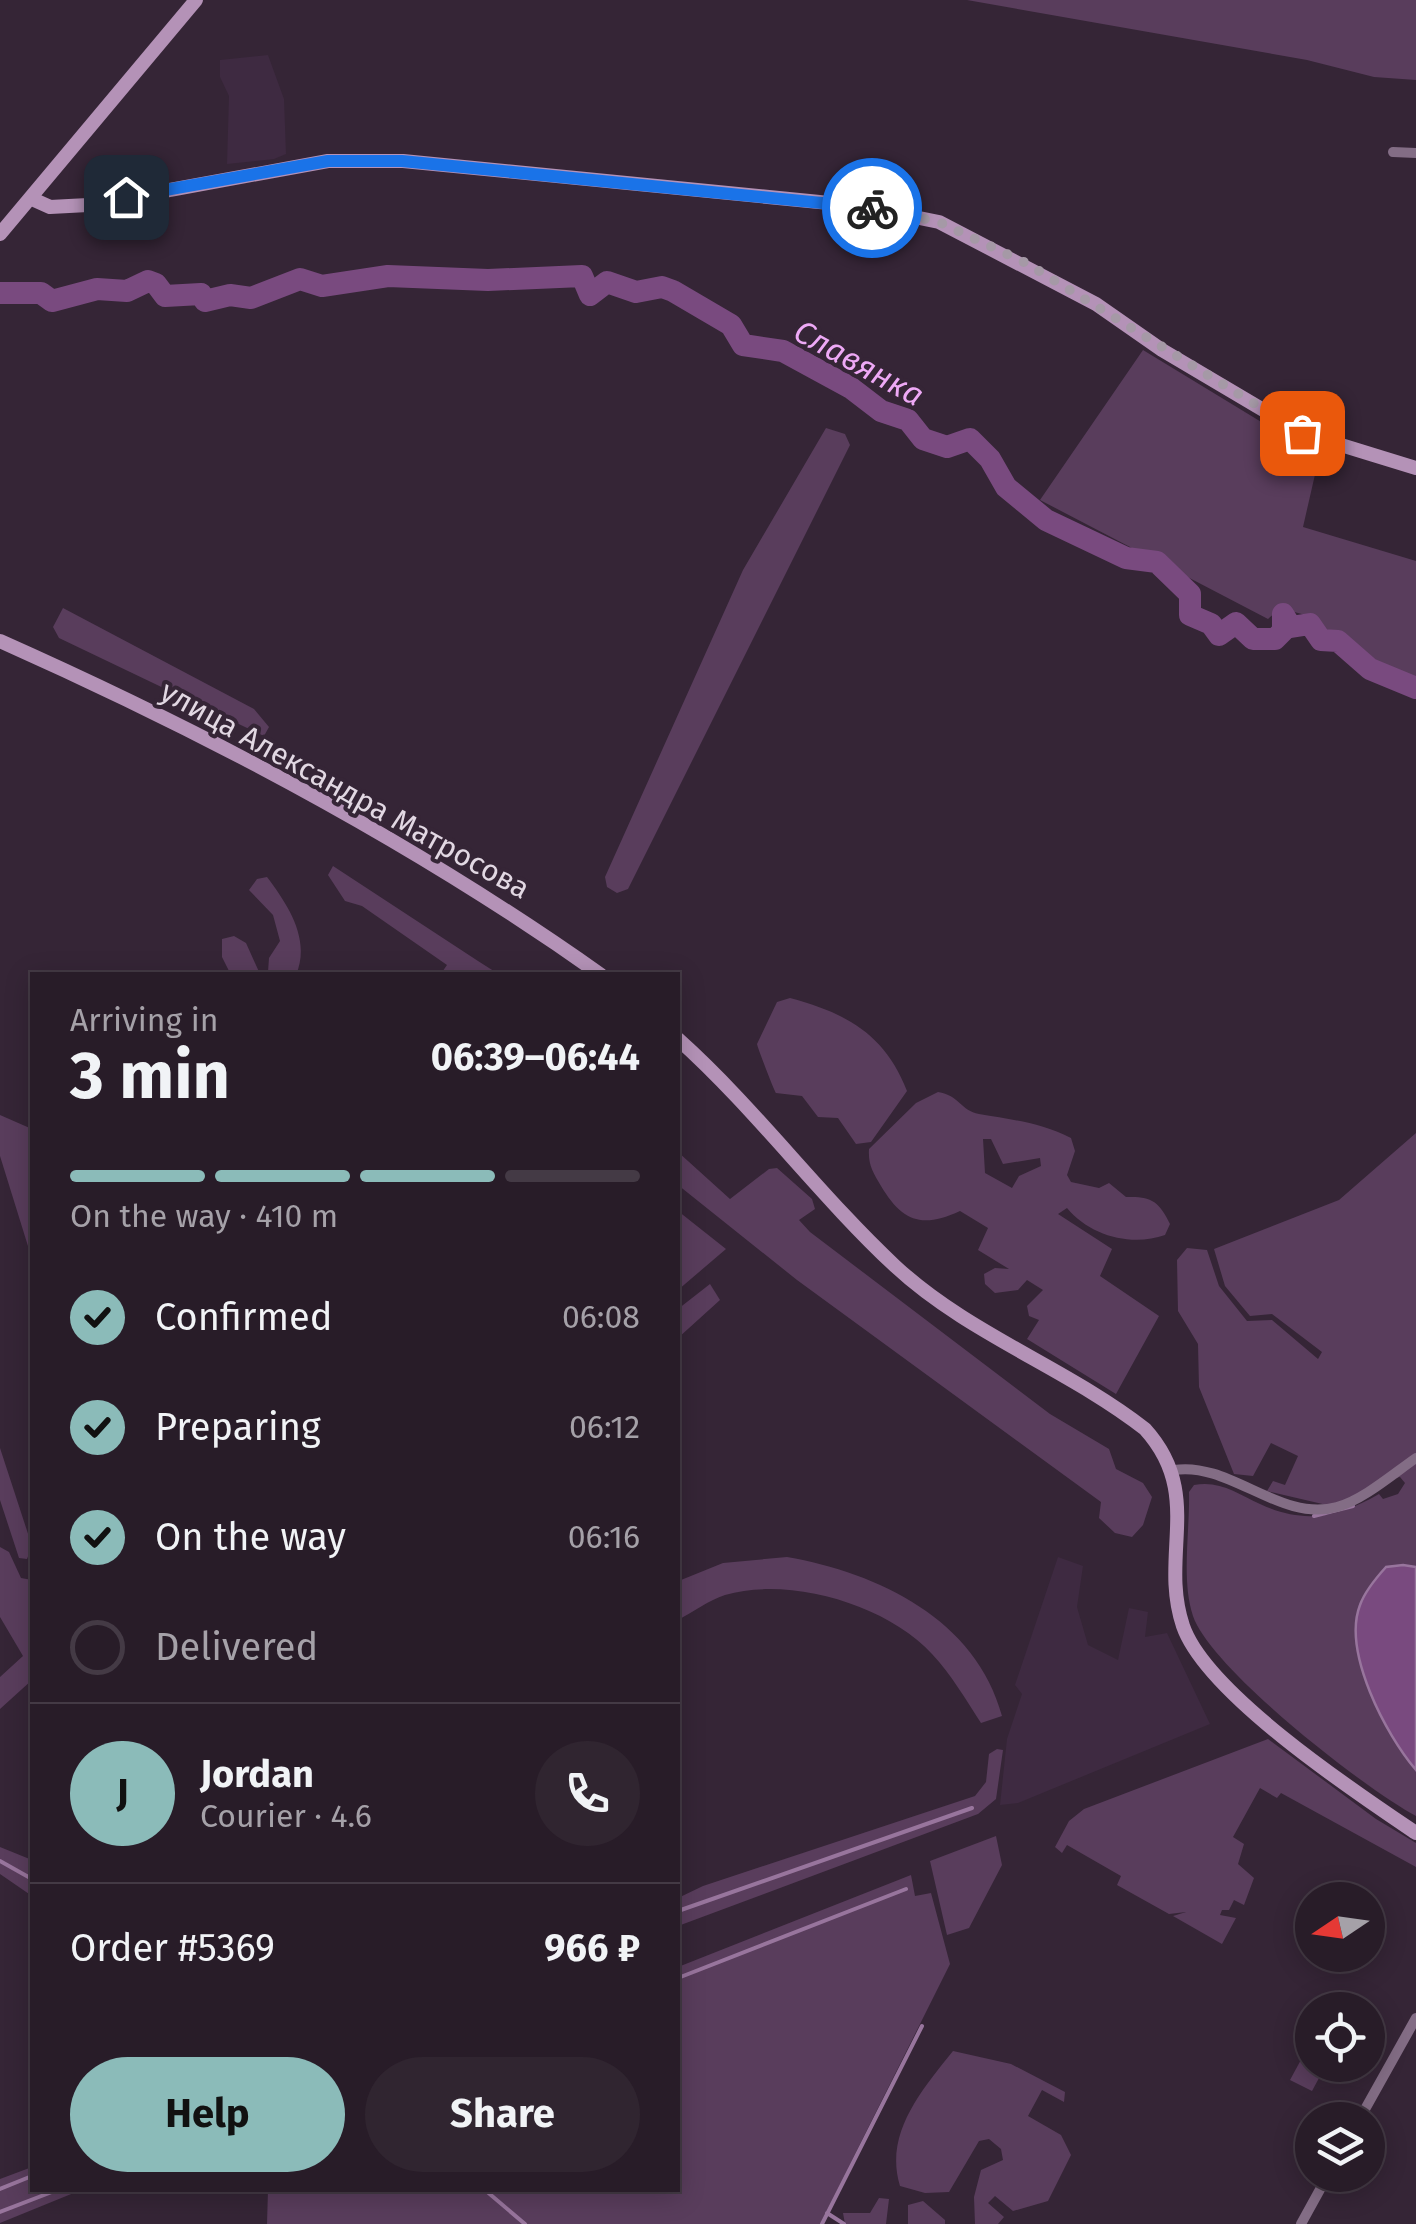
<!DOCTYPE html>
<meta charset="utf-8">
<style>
:root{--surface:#281c28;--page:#302530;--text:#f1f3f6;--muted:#a5a1a8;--line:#443a45;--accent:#8bbbb9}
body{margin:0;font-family:"Fira Sans",sans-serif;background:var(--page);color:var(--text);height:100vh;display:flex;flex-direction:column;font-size:38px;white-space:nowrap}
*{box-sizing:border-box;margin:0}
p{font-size:32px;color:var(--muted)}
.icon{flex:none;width:55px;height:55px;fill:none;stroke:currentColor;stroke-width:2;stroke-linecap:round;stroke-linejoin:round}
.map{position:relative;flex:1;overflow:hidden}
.side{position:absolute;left:30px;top:972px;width:650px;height:1220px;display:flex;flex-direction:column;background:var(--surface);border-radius:0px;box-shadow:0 5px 25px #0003,0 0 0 2px var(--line)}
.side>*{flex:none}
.needle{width:65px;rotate:257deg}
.controls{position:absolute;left:1295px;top:1882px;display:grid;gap:20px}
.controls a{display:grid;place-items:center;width:90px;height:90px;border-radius:50%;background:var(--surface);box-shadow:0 5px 25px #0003,0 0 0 2px var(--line);font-size:50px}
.pin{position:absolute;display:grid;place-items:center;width:85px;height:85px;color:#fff;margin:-42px;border-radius:20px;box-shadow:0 5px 15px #0006}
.courier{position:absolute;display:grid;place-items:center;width:100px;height:100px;margin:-50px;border:8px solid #1a73e8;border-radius:50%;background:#fff;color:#222;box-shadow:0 2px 12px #0007}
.head em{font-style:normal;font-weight:700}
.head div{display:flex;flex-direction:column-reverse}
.head{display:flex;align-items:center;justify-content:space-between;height:170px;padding:0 40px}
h1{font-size:65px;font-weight:700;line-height:75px}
.bar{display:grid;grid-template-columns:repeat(4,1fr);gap:15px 10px;align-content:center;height:120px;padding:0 40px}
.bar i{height:12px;border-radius:8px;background:var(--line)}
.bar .current{background:var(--accent)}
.bar p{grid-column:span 4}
.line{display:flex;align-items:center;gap:25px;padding:0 40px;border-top:2px solid var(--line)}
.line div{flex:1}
.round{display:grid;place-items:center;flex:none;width:105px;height:105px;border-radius:52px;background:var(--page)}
ol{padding:0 40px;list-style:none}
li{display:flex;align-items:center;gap:30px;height:110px}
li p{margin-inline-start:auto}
li .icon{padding:10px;border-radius:50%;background:var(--accent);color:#111;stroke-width:4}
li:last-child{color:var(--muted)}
li i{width:55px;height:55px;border:5px solid var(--line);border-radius:50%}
.action{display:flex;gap:20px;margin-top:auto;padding:20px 40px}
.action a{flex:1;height:115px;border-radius:60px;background:var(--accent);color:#111;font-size:40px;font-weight:700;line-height:115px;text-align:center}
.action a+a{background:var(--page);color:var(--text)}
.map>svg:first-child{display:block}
.built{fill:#3e2a41}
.green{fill:#593d5c;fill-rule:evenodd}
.water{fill:#794a7f;stroke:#98759d;stroke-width:2.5}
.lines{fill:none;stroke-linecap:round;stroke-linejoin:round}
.stream{stroke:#98759d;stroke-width:4}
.river{stroke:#794a7f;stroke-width:22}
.street{stroke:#836d85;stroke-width:10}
.secondary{stroke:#b492b7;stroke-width:14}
.done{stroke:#a599a6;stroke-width:10;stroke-dasharray:0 18}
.route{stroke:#1a73e8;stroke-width:12}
.labels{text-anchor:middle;stroke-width:8;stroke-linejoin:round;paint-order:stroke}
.street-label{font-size:30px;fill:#e2d8e3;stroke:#352536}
.water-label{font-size:32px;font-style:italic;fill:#eea9f6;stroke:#352536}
</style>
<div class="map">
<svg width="1416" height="2224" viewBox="0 0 1416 2224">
<rect width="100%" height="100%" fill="#352536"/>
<!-- built -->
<path class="built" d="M 268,55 L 284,99 L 286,154 L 274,159 L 227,164 L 229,96 L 220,77 L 220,60 Z
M 1058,1557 L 1083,1566 L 1077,1607 L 1088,1645 L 1118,1660 L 1129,1608 L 1148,1612 L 1145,1637 L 1167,1633 L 1210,1724 L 1018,1803 L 1000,1805 L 1007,1739 L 1022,1694 L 1015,1685 Z"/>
<!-- green -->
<path class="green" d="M 967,0 L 1416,0 L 1416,80 L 1374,77 L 1307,60 Z
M 1143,350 L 1319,457 L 1303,527 L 1416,561 L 1416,682 C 1381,663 1340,652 1316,618 L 1280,608 L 1268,619 L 1040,500 Z
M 826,428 L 845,434 L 850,445 L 628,889 L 617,893 L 607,887 L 605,877 L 743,570 Z
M 63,608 L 254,709 L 269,727 L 264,736 L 59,638 L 53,627 Z
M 333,866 L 478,961 L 500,975 L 440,975 L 447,965 L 362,906 L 345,901 L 328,875 Z
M 267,877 C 288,905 311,939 296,975 L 231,975 L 222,957 L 222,939 L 234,936 L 246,943 L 260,974 L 268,972 L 269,958 L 280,941 L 273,915 L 249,890 L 257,879 Z
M 790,998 C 846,1013 885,1034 907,1091 L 871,1142 L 856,1144 L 838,1118 L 818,1117 L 802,1096 L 776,1093 C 774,1090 758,1049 757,1044 L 777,1002 Z
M 938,1092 C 959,1095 961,1111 979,1114 C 1013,1120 1039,1122 1071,1138 L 1075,1151 L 1067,1175 L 1071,1182 L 1099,1188 L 1109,1183 L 1126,1197 C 1151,1196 1159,1201 1170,1224 L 1165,1235 C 1132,1247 1090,1236 1067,1208 L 1058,1214 L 1112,1249 L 1100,1276 L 1159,1316 L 1116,1394 L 1027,1339 L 1039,1320 L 1029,1316 L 1027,1306 L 1043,1290 L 1027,1280 L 1018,1290 L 995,1293 L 985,1284 L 984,1274 L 995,1268 L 1009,1269 L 978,1250 L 988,1228 L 960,1211 C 921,1229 902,1221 881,1186 C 873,1172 868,1165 869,1149 L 916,1103 ZM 983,1139 L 991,1139 L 1003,1164 L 1040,1158 L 1041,1166 L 1019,1176 L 1012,1188 L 985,1173 Z
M 0,1115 L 32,1129 L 32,1259 L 0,1156 Z
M 1416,1133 L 1416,1816 C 1365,1789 1211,1669 1193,1616 C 1181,1580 1190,1531 1189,1492 L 1194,1485 C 1220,1480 1238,1494 1260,1504 C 1304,1525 1339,1517 1379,1494 L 1383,1499 L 1398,1494 L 1405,1483 L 1400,1477 L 1391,1479 L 1331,1506 L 1267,1491 L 1273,1481 L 1285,1485 L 1298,1456 L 1271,1443 L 1253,1476 L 1234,1474 L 1199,1387 L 1198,1344 L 1178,1311 L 1177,1260 L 1187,1248 L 1207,1250 L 1219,1286 L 1247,1321 L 1272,1320 L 1318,1359 L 1322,1352 L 1272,1314 L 1250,1316 L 1225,1286 L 1214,1249 L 1339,1200 Z
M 678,1152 L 730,1199 L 769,1169 L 777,1168 L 812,1199 L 815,1209 L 799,1220 L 810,1232 L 1050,1414 L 1109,1449 L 1116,1469 L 1143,1483 L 1152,1497 L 1143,1525 L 1132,1537 L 1115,1533 L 1099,1518 L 1101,1502 L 797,1280 L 678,1185 Z
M 678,1211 L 726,1249 L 678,1290 Z
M 710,1284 L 720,1300 L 678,1338 L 678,1309 Z
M 0,1448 L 32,1546 L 27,1559 L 19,1558 L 0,1500 Z
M 0,1547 L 9,1552 L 21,1578 L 32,1580 L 32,1680 L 0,1709 L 0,1677 L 23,1656 L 0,1617 Z
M 787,1557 C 878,1573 976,1619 1002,1716 L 981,1723 C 966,1700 951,1674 932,1654 C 887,1605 790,1576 725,1595 C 709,1600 693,1612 678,1620 L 681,1580 L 723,1563 Z
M 1268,1739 L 1376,1819 L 1416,1843 L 1416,1867 L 1281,1793 L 1277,1798 L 1260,1788 L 1233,1837 L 1244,1844 L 1238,1864 L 1254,1878 L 1244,1905 L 1234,1900 L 1229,1910 L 1222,1910 L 1220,1915 L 1236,1918 L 1222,1944 L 1173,1916 L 1186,1912 L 1169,1914 L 1117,1885 L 1121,1876 L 1067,1845 L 1062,1853 L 1055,1847 L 1069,1821 L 1084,1809 Z
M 997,1749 L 1003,1750 L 996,1799 L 978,1814 L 678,1926 L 678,1898 L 703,1886 L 975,1796 L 986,1782 L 989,1754 Z
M 996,1836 L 1002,1865 L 969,1928 L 947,1935 L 930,1861 Z
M 0,1847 L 32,1860 L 32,1896 L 0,1874 Z
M 911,1875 L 915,1896 L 931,1893 L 950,1964 L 820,2224 L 267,2224 L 268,2190 L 678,2190 L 678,1967 Z
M 953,2051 L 1011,2064 L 1065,2092 L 1064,2102 L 1042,2090 L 1028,2116 L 1061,2135 L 1071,2155 L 1048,2201 L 1013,2211 L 995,2196 L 988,2203 L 1004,2217 L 998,2224 L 975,2224 L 974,2197 L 981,2170 L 1003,2160 L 1001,2149 L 989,2139 L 979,2141 L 949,2192 L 925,2193 L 900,2186 C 884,2134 921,2091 953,2051 Z
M 1303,2056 L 1312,2065 L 1325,2067 L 1312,2091 L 1290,2080 Z
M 32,2167 L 32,2190 L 81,2190 L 0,2223 L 0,2179 Z
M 879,2198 L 889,2199 L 886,2224 L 845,2224 L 843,2213 L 870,2213 Z
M 923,2201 L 945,2220 L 945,2224 L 908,2224 L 908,2205 Z"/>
<!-- water -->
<path class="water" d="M 1403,1565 L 1416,1567 L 1416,1770 C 1386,1735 1342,1652 1360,1605 C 1365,1591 1376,1578 1386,1567 Z"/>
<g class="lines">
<!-- stream -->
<path class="stream" d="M 1314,1516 L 1353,1506
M 0,1861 L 32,1879
M 678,1911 L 972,1808
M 678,1978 L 906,1889
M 0,2189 L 32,2176
M 485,2190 L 525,2224
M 0,2212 L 57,2190
M 827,2213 L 844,2224
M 822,2224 L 922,2026"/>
<!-- river -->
<path class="river" d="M 0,293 L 41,293 L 52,301 L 97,289 L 127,291 L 148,281 L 156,284 L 165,296 L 201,294 L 205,301 L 230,295 L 251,298 L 300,279 L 322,286 L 388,276 L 488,280 L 582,276 L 590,295 L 607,282 L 636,292 L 662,287 L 673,291 L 731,325 L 743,345 L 783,351 L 851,388 L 881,411 L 908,420 L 923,439 L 947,447 L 970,439 L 990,459 L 1006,487 L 1046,520 L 1126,558 L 1157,562 L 1190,594 L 1190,615 L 1211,624 L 1219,635 L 1236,623 L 1253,639 L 1275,639 L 1283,631 L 1283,614 L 1291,627 L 1310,624 L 1321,640 L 1338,641 L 1370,669 L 1416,688"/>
<!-- street -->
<path class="street" d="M 1393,152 L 1416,153
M 1174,1470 C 1230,1461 1280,1523 1337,1507 C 1363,1500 1393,1474 1416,1458
M 1359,2120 L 1416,2018
M 1301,2224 L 1328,2175"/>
<!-- secondary -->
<path class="secondary" d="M 30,198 L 50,207 L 88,205 L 328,161 L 403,161 L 860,206 L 939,222 L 1096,304 L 1162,350 L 1302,433 L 1416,468
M 0,234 L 196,0
M 0,641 C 209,734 415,843 601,975
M 678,1039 C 756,1109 818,1194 895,1266 C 968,1334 1067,1368 1145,1429 C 1204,1494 1159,1555 1183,1626 C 1206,1693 1355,1792 1416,1833"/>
</g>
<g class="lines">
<!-- done -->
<path class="done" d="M 872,208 L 939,222 L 1026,263 L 1302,433"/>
<!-- route -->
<path class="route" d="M 126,197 L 328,161 L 402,161 L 872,208"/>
</g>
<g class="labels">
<!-- street labels -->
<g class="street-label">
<text transform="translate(345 790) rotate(29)" y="10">улица Александра Матросова</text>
</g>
<!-- water labels -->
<g class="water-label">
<text transform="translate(859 363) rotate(29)" y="11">Славянка</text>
</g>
</g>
</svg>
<div class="controls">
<a><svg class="needle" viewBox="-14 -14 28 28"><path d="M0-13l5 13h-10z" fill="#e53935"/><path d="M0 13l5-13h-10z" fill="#a5a1a8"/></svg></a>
<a><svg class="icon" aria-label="locate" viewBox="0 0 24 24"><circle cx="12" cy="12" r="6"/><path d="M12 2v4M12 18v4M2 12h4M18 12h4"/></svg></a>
<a><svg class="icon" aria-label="layers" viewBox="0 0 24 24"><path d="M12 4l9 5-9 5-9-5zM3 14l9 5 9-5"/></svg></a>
</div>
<div class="pin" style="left:1302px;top:433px;background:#ea580c"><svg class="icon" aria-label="bag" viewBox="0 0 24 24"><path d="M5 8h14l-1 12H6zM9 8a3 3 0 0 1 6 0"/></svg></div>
<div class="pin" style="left:126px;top:197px;background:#1f2937"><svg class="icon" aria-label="home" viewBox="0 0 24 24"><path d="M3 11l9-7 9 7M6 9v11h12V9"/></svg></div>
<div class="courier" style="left:872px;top:208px"><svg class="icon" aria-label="bike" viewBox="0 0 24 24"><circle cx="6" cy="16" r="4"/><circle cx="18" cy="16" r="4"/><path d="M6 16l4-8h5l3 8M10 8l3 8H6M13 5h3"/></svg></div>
<section class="side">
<div class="head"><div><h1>3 min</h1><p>Arriving in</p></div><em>06:39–06:44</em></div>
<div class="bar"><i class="current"></i><i class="current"></i><i class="current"></i><i></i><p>On the way · 410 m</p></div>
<ol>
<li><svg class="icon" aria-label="check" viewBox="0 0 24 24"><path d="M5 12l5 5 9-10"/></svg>Confirmed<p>06:08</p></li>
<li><svg class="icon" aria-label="check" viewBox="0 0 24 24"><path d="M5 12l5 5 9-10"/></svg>Preparing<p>06:12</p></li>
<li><svg class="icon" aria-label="check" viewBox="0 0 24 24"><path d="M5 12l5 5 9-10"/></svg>On the way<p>06:16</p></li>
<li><i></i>Delivered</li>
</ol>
<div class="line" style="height:180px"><b class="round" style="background:var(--accent);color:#111">J</b><div><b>Jordan</b><p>Courier · 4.6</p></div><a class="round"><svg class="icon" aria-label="phone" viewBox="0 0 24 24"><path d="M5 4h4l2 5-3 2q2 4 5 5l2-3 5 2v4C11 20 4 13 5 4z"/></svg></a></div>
<div class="line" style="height:130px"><div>Order #5369</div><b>966 ₽</b></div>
<div class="action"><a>Help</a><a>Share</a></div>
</section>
</div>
